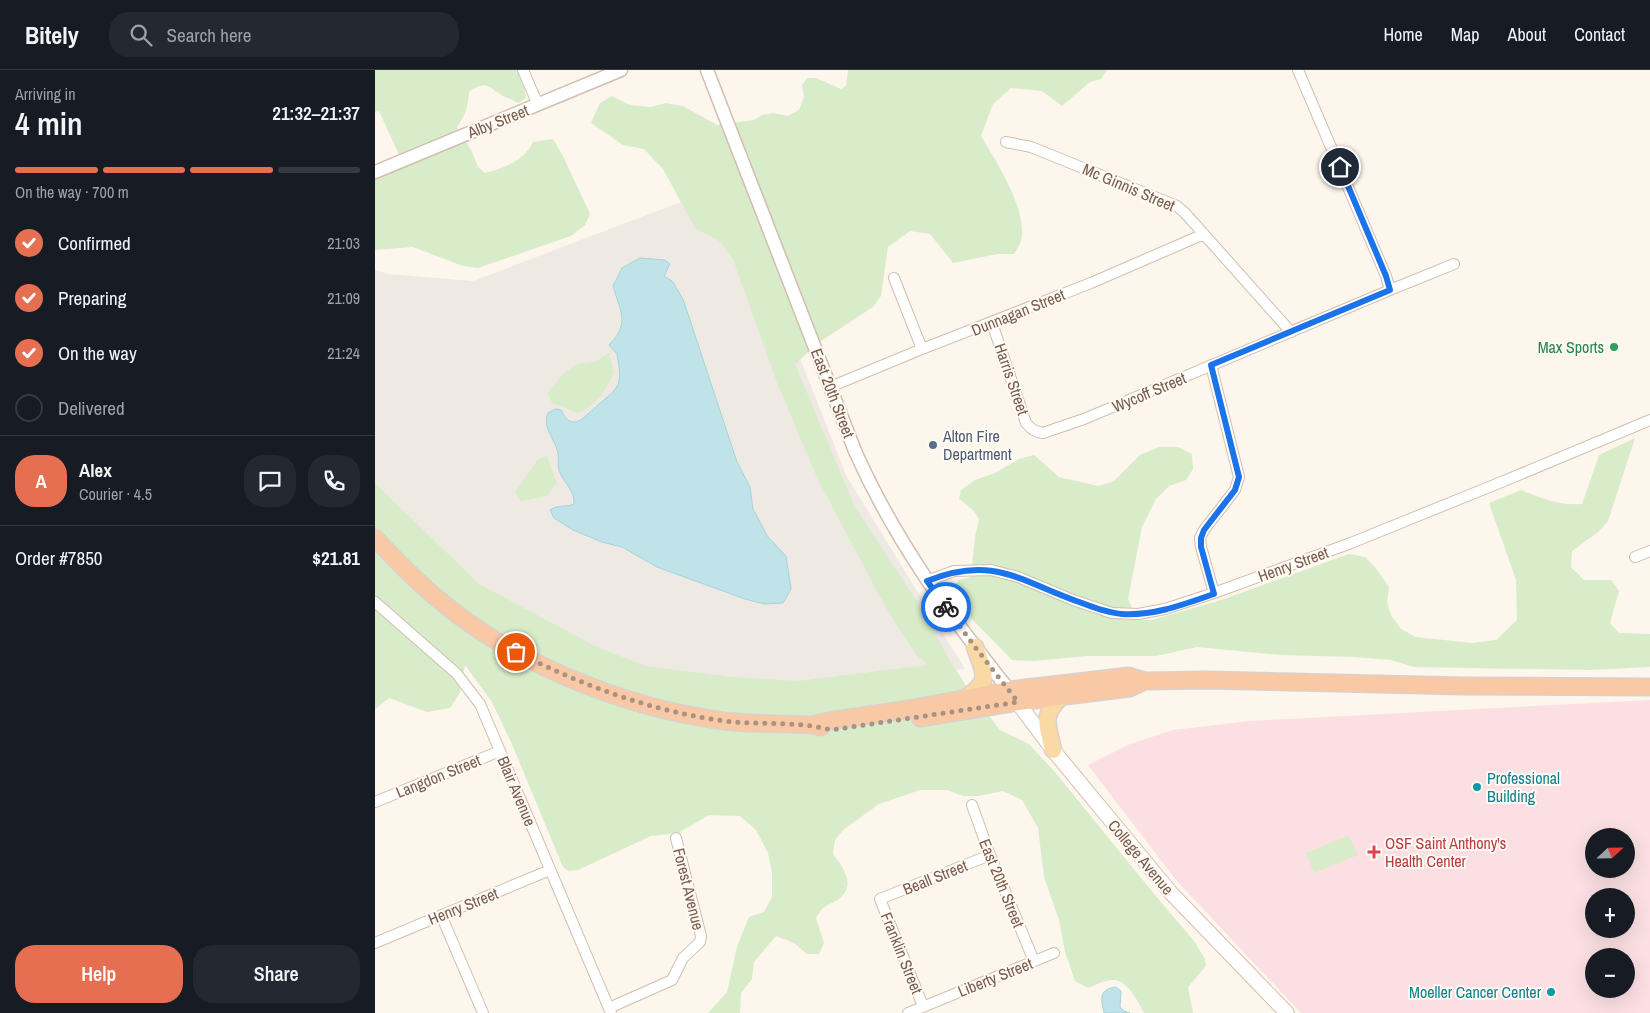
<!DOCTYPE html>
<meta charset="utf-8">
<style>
:root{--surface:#171b24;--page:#242831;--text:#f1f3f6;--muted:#9ea1a6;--line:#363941;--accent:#e76f51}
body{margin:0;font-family:"Archivo Narrow",sans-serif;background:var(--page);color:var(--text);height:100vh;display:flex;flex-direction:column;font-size:19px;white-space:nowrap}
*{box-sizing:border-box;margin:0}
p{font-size:16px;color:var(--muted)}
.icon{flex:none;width:28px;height:28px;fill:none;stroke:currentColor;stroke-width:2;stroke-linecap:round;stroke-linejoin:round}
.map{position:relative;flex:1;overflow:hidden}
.drawer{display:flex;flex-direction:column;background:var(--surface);width:375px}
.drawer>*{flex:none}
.needle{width:32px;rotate:68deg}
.fabs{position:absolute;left:1210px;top:758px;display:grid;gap:10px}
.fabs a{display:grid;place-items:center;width:50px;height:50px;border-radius:50%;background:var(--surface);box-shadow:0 5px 20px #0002;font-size:25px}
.pin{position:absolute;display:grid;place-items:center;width:42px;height:42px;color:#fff;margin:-21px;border:2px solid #fff;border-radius:50%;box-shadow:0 1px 5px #0007}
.courier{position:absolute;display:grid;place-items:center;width:50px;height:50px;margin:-25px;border:4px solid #1a73e8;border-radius:50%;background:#fff;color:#222;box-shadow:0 1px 6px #0007}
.headline em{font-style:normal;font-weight:600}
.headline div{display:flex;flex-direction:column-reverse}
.headline{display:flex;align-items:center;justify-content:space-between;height:85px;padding:0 15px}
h1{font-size:32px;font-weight:600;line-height:38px}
.bar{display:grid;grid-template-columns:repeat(4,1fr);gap:8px 5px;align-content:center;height:60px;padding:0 15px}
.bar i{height:6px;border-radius:4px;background:var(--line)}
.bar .on{background:var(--accent)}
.bar p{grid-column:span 4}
.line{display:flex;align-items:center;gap:12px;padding:0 15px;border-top:1px solid var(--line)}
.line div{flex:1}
.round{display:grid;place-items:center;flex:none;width:52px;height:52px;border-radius:20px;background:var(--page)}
ol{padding:0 15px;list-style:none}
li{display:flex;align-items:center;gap:15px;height:55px}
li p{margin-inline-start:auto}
li .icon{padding:5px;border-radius:50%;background:var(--accent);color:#fff;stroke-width:4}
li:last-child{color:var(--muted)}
li i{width:28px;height:28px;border:2px solid var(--line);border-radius:50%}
.cta{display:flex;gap:10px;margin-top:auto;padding:10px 15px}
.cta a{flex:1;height:58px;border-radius:20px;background:var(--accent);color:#fff;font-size:20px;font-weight:600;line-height:58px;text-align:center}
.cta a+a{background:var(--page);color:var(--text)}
header{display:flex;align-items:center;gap:30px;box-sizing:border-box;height:70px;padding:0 25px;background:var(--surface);border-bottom:1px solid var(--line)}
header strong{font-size:24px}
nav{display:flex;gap:28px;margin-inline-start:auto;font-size:18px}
.search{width:350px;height:45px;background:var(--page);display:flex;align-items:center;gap:12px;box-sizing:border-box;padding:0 18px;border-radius:20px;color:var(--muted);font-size:19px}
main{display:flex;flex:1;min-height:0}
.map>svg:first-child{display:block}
.industrial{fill:#efe9e4}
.medical{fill:#fbdfe3;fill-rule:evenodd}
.green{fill:#d8ecc9}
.water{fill:#bfe3e8;stroke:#a5d3da}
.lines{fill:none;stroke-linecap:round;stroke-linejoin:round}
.minor-casing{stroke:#d1beb0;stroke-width:12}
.tertiary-casing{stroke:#d1beb0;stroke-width:15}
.secondary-casing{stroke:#d6c0b0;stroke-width:16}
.primary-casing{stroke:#dad1cd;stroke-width:19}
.trunk-casing{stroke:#dad1cd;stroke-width:19}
.minor{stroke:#fff;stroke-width:10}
.tertiary{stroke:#fff;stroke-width:12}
.secondary{stroke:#fff;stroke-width:14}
.primary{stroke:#fbd9a5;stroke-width:16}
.trunk{stroke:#f9c8a4;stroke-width:16}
.done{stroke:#a89285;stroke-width:5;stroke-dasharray:0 9}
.route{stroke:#1a73e8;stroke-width:6}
.leisure-dot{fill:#2e9e5b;stroke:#fffaf3;stroke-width:2}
.service-dot{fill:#5c6f8a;stroke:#fffaf3;stroke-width:2}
.culture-dot{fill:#0f9aa8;stroke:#fffaf3;stroke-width:2}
.health-dot{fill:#e0444e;stroke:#fffaf3;stroke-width:2}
.labels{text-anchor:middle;stroke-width:4;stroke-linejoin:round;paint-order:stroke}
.street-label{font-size:16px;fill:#7a5c4d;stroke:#fffaf3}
.leisure-label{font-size:16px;fill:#27864d;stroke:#fffaf3;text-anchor:end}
.service-label{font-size:16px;fill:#4e5e75;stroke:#fffaf3;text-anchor:start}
.culture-label{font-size:16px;fill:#0d838f;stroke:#fffaf3;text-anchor:start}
.health-label{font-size:16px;fill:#be3a42;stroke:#fffaf3;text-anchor:start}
</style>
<header>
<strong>Bitely</strong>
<div class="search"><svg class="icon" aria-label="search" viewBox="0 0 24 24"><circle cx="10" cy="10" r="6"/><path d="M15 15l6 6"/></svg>Search here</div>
<nav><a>Home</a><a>Map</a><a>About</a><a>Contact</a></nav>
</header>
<main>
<section class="drawer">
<div class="headline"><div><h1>4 min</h1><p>Arriving in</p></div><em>21:32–21:37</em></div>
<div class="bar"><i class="on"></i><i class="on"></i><i class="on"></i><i></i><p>On the way · 700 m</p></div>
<ol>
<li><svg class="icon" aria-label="check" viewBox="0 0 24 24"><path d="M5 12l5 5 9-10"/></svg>Confirmed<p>21:03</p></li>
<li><svg class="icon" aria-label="check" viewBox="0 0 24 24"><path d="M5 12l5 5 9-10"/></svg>Preparing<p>21:09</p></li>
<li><svg class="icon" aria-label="check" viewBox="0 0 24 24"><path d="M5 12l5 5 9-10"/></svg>On the way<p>21:24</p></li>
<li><i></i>Delivered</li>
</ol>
<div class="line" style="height:90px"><b class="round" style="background:var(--accent);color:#fff">A</b><div><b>Alex</b><p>Courier · 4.5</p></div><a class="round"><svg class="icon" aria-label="chat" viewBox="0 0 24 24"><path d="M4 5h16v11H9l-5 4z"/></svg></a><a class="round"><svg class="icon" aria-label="phone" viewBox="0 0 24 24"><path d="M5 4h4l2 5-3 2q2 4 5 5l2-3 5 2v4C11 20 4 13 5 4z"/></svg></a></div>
<div class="line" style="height:65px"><div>Order #7850</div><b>$21.81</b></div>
<div class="cta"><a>Help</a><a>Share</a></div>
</section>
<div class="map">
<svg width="1275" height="943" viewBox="0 0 1275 943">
<rect width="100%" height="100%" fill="#fdf6ec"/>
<!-- industrial -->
<path class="industrial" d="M 356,113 L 471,405 L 590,599 L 420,620 L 252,599 L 100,527 L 0,435 L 0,200 L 13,204 L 98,211 Z"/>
<!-- medical -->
<path class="medical" d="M 1275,630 L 1275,943 L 926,943 L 801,810 L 713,695 L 755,674 L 798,660 L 875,651 ZM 1219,766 L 1251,766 L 1251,799 L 1219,799 ZM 1219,826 L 1251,826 L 1251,859 L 1219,859 ZM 1219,886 L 1251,886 L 1251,919 L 1219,919 Z"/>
<!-- green -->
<path class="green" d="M 0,0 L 142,0 L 149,17 L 151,28 L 143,33 C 138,30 133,28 128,26 C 113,17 112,9 94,22 C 93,36 91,45 82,57 L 97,82 L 103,97 L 110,103 C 129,98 149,91 158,72 L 178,69 L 188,86 L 215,144 L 210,155 L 196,166 L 103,198 L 88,196 L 38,177 L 0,180 L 0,98 L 25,87 L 4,41 L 0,42 Z
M 473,0 L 732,0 L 726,9 L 715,12 L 687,36 L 667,21 L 636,18 L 618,34 L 606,66 C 622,93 649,134 647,166 C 647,172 642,179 639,184 L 622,184 L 578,193 L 555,164 L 535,161 L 513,177 L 506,226 L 498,237 L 446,271 L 420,294 L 480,437 L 541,530 L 576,592 L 594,620 L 625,660 L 654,674 L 679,701 L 780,825 L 819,871 L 830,889 L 831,896 L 813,917 L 818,943 L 769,943 C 763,932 754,912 740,910 C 731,909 720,915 713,918 L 700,911 L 690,882 L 684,850 L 669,807 L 663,758 L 647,730 L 628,721 L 603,726 L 588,726 L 572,720 L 545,720 L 504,734 L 468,760 L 460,770 L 458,784 C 467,796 481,813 466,827 C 461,832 453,834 448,838 C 446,840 443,845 441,848 L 449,873 L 444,884 L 432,884 L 419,873 L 401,866 L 379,892 L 377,909 L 366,923 L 365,943 L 333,943 L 352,922 L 362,877 L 374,847 L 389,842 L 397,827 L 397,803 L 393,783 L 381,760 L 365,746 L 334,745 L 303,763 L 276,766 L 203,800 L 194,801 L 188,797 L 136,672 L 117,632 L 90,595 L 85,623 L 75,638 L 52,642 L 14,628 L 0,639 L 0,413 L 104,514 L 220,576 L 270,596 L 357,607 L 423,611 L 553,595 L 541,585 L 510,536 L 443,410 L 401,310 L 358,189 L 344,171 L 320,158 L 288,99 L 269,79 L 248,75 L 216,53 L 225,33 L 237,26 L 255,35 L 276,37 L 291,33 L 308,36 L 342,55 L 379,50 L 387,45 L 398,43 L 413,46 L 424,40 L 429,27 L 427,15 L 432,8 L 441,8 L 466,19 L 471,16 Z
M 234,283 L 239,302 C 230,321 223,334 203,343 L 177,333 L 172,323 L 188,304 L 202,294 L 222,291 Z
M 1260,368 L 1233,451 L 1223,462 L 1197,481 L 1196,497 L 1209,510 L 1236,510 L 1244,521 L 1235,553 L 1244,563 L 1275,564 L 1275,597 L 1216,600 L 1039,597 L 1016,590 L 979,587 L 906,585 L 822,577 L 781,586 L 712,586 L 659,591 L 637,590 L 584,536 L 578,518 L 584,510 L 596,507 L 600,467 L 604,449 L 598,440 L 584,429 L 586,420 L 600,410 L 620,403 L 644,389 L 659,385 L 684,407 L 723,416 L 739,411 L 765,385 L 784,377 L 803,377 L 817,384 L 818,399 L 811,410 L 794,416 L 781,429 L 767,457 L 753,529 L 763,550 L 777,550 L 846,530 L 974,484 L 990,487 L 1000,497 L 1014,517 L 1012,532 L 1016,545 L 1026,559 L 1041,567 L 1097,573 L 1121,570 L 1142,550 L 1141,510 L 1114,433 L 1146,420 C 1165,428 1186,436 1207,434 L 1224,385 Z
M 172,386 L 182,413 L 172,426 L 146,431 L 140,422 L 163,389 Z
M 974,765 L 983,785 L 939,803 L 931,783 Z"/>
<!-- water -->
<path class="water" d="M 265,188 L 290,190 L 295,194 L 289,206 L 297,211 L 308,229 L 362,392 L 375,417 L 378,439 L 393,467 L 411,486 L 416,519 L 408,533 L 389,534 L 370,529 L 282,497 L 247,477 L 227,472 L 198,460 L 179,448 L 175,440 C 184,434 190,438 199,434 C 200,421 190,414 185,403 C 182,397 184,389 183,383 C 180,368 167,359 173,343 L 180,339 L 186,340 C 197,365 211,345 224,334 C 231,328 242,321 244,311 C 246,303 243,292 242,284 L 234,275 C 256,252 245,242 238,216 L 247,198 Z
M 741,917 L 746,921 L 745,937 L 749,941 L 755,943 L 729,943 C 726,930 723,919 741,917 Z"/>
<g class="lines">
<defs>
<path id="minor" d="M 148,0 L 163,35
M 923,0 L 1011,206 L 1015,220
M 631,72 L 656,77 L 802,136 L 810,143 L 916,262
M 519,208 L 547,279
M 617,253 L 651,353 C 656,359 660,362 668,363 L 709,349 L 1015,220 L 1079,194
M 836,295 L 864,407 L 860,420 L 829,460 L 825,468 L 826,477 L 839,523
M 455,317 L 547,279 L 716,213 L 829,164
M 1260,487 L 1275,481
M 552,511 L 579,501 L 616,500 L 643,507 L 698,530 L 737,543 L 763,544 L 790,539 L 839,523 L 976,473 L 1129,411 L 1275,350
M 0,532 L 81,603 L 105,634 L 236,943
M 0,732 L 125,681
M 597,735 L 615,785 L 659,891
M 66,845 L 108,943
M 0,873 L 175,800
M 548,936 L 505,829 L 615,785
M 234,938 L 297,910 L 308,888 L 325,872 L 326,866 L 301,768
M 533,943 L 679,883"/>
<path id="tertiary" d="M 332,0 L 480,381 C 519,469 574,545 634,620
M 0,102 L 246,0"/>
<path id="secondary" d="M 637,625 L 682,685 L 796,823 L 912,943"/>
<path id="primary" d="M 591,628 C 617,610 609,603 600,577
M 678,680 C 673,654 665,647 687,626"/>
<path id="trunk" d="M 0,468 C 22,491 44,514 69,534 C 144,595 247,636 342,650 C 374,655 406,653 437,655 L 446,657
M 545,648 L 643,632 L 755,618 L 770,611
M 437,655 L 454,651 L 534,639 L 634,620 L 754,606 L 770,611 L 831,610 L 1089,616 L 1275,617"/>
</defs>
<!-- minor casing -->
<use href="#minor" class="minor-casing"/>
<!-- tertiary casing -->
<use href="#tertiary" class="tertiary-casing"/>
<!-- secondary casing -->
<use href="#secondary" class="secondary-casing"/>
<!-- primary casing -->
<use href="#primary" class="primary-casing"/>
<!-- trunk casing -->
<use href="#trunk" class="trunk-casing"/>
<!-- minor -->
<use href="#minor" class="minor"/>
<!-- tertiary -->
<use href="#tertiary" class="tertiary"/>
<!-- secondary -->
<use href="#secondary" class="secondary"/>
<!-- primary -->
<use href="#primary" class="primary"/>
<!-- trunk -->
<use href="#trunk" class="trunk"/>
</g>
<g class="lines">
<!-- done -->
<path class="done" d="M 141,582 C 205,614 272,640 343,650 C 381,656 419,650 456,660 L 643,632 L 600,577 L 571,537"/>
<!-- route -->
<path class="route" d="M 571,537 L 552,511 C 619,484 646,512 707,533 C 720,538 733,543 747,544 C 779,546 810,534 839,524 L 826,477 L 826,468 L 829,460 L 860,420 L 864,407 L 836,295 L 1015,220 L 1011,206 L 965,97"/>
</g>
<!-- markers -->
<circle class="leisure-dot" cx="1239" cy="277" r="5"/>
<circle class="service-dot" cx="558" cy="375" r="5"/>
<g class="culture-dot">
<circle cx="1102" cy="717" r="5"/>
<circle cx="1176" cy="922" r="5"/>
</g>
<path class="health-dot" d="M996.5 774.5h5v5h5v5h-5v5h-5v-5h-5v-5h5z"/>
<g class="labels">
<!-- street labels -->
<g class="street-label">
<text transform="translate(123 51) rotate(-22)" y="6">Alby Street</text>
<text transform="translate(754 117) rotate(23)" y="6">Mc Ginnis Street</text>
<text transform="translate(643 242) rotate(-22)" y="6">Dunnagan Street</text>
<text transform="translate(637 309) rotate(71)" y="6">Harris Street</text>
<text transform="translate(774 322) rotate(-23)" y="6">Wycoff Street</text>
<text transform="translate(458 323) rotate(69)" y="6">East 20th Street</text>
<text transform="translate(918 494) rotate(-20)" y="6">Henry Street</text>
<text transform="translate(63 706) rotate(-22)" y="6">Langdon Street</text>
<text transform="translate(142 721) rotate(67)" y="6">Blair Avenue</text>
<text transform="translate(766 787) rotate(50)" y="6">College Avenue</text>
<text transform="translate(560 807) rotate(-22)" y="6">Beall Street</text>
<text transform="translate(627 813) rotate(68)" y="6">East 20th Street</text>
<text transform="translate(314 819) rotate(76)" y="6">Forest Avenue</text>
<text transform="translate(88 836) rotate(-22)" y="6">Henry Street</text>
<text transform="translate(527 883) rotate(68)" y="6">Franklin Street</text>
<text transform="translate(620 907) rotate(-22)" y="6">Liberty Street</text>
</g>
<!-- leisure labels -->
<g class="leisure-label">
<text x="1229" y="283">Max Sports</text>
</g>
<!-- service labels -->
<g class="service-label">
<text x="568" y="372">Alton Fire<tspan x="568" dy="18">Department</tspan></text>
</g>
<!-- culture labels -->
<g class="culture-label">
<text x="1112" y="714">Professional<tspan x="1112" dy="18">Building</tspan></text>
<text x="1166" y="928" text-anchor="end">Moeller Cancer Center</text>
</g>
<!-- health labels -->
<g class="health-label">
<text x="1010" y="779">OSF Saint Anthony's<tspan x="1010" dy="18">Health Center</tspan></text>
</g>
</g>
</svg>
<div class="fabs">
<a><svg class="needle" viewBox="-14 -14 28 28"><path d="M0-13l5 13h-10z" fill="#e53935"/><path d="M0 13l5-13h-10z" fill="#9ea1a6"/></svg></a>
<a>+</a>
<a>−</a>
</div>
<div class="pin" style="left:141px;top:582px;background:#ea580c"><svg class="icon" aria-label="bag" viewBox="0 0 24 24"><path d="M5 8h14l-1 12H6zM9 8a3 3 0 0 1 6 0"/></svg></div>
<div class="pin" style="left:965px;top:97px;background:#1f2937"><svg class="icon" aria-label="home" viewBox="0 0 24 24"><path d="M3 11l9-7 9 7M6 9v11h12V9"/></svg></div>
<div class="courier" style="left:571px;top:537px"><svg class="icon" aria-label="bike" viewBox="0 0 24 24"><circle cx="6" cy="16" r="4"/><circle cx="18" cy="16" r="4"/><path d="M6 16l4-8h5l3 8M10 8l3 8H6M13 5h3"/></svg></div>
</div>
</main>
